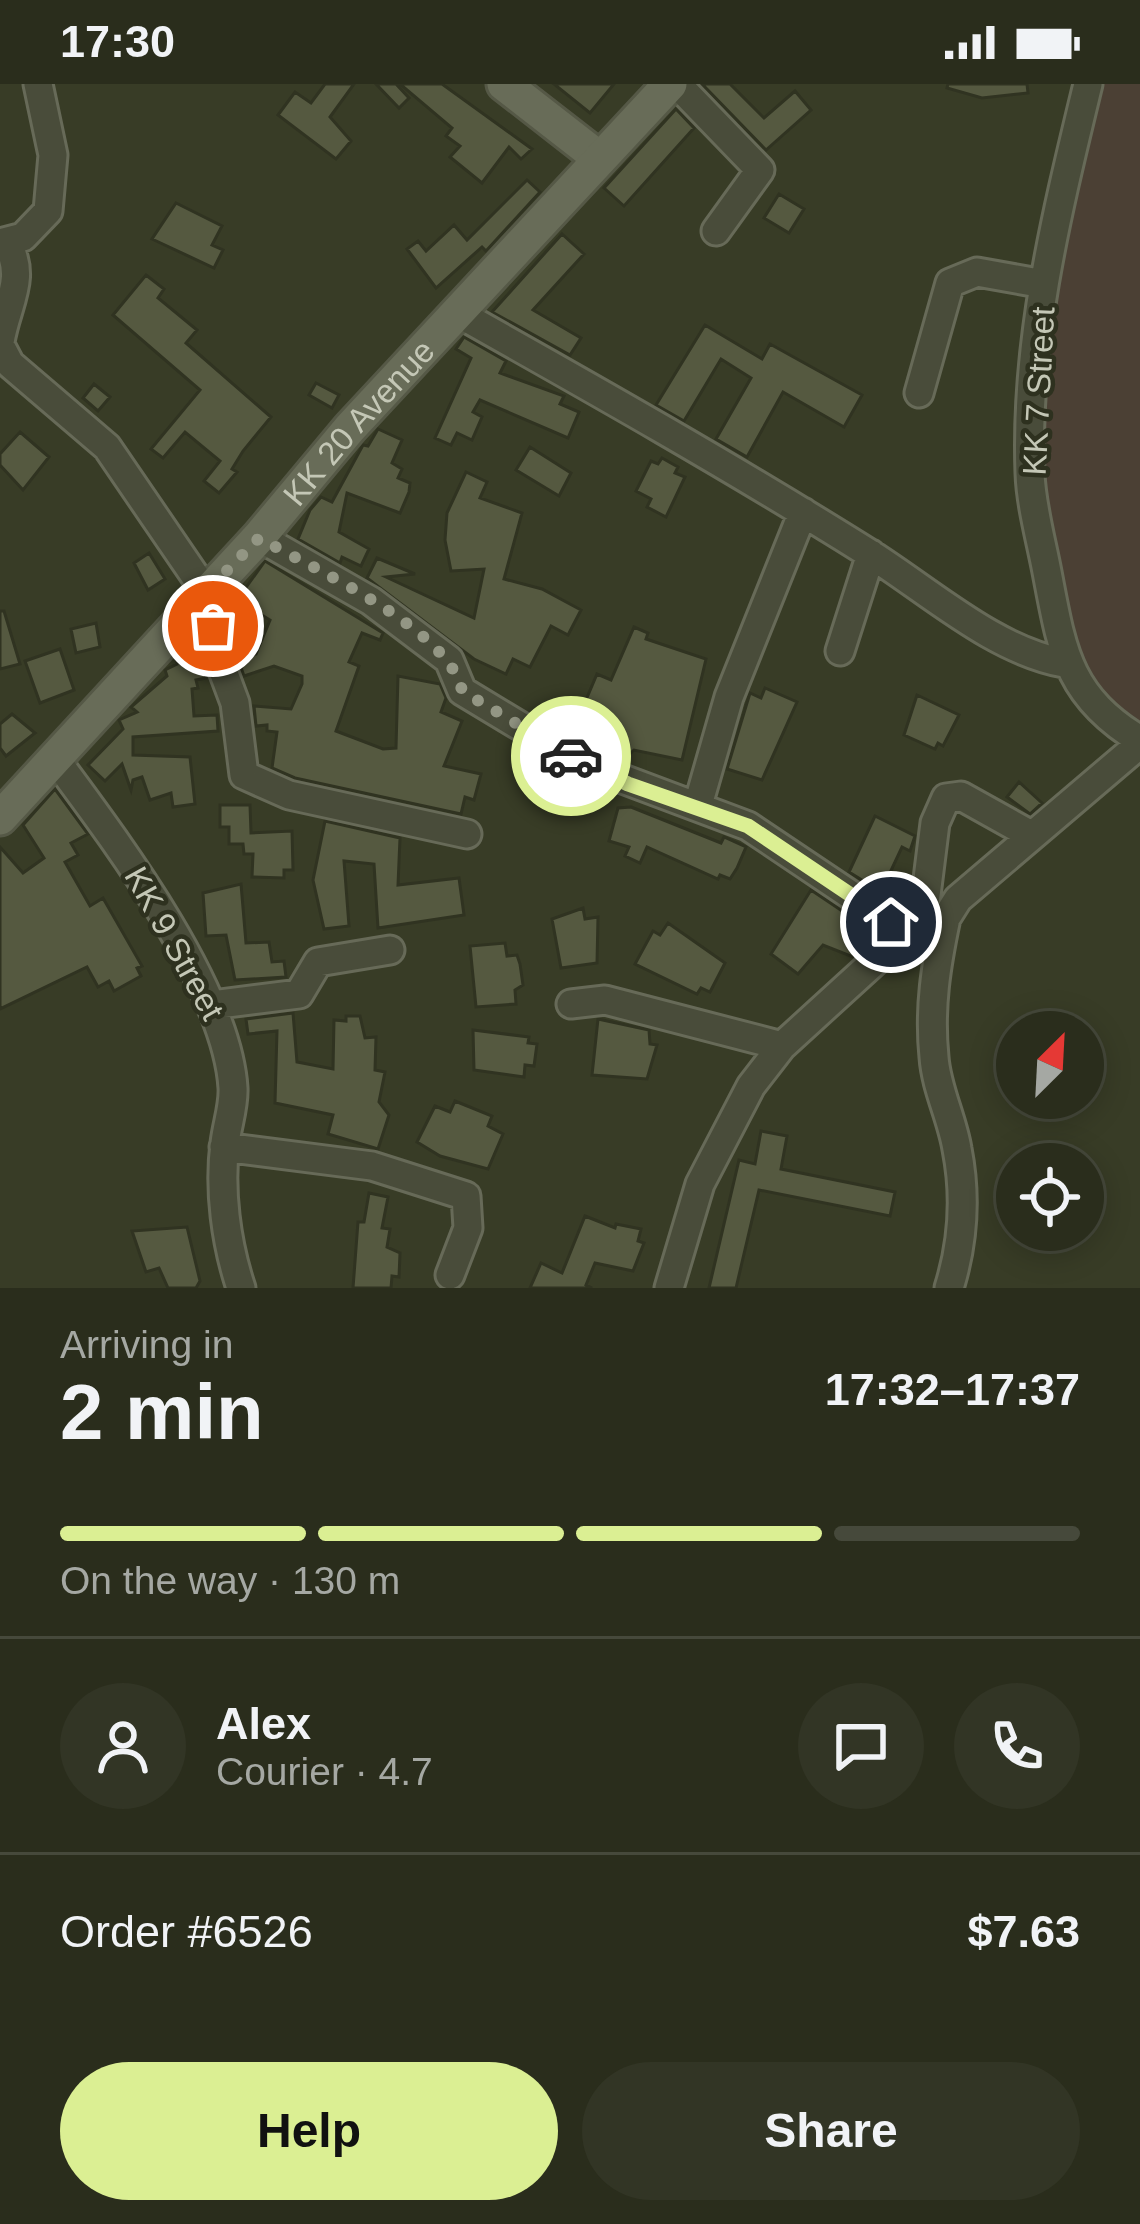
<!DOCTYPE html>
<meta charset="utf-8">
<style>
:root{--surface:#2a2d1c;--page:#323525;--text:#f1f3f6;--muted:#a5a8a3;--line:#46493b;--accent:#dbef93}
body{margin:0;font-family:Helvetica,sans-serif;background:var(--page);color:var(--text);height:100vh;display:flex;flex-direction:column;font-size:45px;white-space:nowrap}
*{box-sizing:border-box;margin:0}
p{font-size:39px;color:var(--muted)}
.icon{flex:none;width:66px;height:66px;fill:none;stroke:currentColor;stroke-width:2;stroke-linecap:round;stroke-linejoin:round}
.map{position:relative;height:1204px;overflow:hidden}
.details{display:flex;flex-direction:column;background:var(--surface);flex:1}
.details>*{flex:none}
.needle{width:78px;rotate:24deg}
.fabs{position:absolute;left:996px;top:927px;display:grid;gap:24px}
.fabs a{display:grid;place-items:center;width:108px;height:108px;border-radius:50%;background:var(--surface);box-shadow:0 6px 30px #0003,0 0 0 3px var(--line);font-size:60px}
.pin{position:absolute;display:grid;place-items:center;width:102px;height:102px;color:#fff;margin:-51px;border:6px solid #fff;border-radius:50%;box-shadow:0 3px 12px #0007}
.courier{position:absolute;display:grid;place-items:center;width:120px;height:120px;margin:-60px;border:9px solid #dbef93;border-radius:50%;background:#fff;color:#222;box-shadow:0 3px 15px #0007}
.headline em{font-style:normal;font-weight:800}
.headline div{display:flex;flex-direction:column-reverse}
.headline{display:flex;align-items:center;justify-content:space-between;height:204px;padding:0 60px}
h1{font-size:78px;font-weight:800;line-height:90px}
.bar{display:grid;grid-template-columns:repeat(4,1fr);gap:18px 12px;align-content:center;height:144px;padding:0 60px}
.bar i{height:15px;border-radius:9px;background:var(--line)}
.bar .selected{background:var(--accent)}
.bar p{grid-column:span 4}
.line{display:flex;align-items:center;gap:30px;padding:0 60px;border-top:3px solid var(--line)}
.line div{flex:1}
.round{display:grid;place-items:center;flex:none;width:126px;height:126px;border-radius:63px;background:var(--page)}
.primary-button{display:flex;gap:24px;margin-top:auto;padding:24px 60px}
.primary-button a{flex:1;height:138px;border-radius:72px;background:var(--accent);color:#111;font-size:48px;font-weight:800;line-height:138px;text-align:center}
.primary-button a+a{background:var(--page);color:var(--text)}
.status{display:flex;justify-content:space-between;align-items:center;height:84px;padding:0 60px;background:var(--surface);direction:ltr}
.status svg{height:33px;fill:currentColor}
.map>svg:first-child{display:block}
.green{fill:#4b4034}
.building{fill:#555940;stroke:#303321;stroke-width:3}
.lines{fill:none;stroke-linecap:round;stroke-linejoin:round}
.minor-casing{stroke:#676a58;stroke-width:33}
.major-casing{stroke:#555846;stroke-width:39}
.minor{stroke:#494c3a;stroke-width:27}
.major{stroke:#686c58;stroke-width:33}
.done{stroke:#939684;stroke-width:12;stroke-dasharray:0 21.6}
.route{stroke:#dbef93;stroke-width:15}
.labels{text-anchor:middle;stroke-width:9;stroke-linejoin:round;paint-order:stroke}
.street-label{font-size:33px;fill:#c4c7b6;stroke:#2e311f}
</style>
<div class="status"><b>17:30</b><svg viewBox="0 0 49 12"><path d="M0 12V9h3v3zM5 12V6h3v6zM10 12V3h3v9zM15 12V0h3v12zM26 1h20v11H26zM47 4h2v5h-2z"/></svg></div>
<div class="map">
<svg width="1140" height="1204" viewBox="0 0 1140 1204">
<rect width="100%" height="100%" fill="#383c26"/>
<!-- green -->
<path class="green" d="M 1094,0 L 1140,0 L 1140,637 L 1085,598 L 1070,567 L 1037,386 L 1062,107 Z"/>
<!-- building -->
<path class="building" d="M 325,0 L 354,0 L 330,33 L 351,57 L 336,75 L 278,31 L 295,8 L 311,19 Z
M 376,0 L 396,0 L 409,14 L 399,24 Z
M 400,0 L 442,0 L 532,65 L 521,75 L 509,63 L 482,99 L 450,73 L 460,62 L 446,52 L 452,44 Z
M 554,0 L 614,0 L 590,29 Z
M 702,0 L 730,0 L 764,34 L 795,7 L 811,26 L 766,66 Z
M 948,0 L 1027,0 L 1028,9 L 982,14 L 947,4 Z
M 676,25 L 694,44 L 624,122 L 604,104 Z
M 527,96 L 540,108 L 486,167 L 482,163 L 436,204 L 407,165 L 418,157 L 426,167 L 454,141 L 467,156 Z
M 779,110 L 804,125 L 789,149 L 764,134 Z
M 176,119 L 222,142 L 212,161 L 223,166 L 214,184 L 152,155 Z
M 562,150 L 584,170 L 533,226 L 581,254 L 570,271 L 492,228 Z
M 146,191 L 164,205 L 158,214 L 197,246 L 186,259 L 271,333 L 243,367 L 232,385 L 237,388 L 219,409 L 204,397 L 220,377 L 185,348 L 163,374 L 151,365 L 200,306 L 113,231 Z
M 705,241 L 762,275 L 770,260 L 862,311 L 844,343 L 783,308 L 747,373 L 716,355 L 751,294 L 721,275 L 684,337 L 656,321 Z
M 464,253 L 506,277 L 500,289 L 564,312 L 560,320 L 579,328 L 568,354 L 480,316 L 473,328 L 482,333 L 472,356 L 457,349 L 451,361 L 435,354 L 471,274 L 456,265 Z
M 316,299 L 339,311 L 332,324 L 309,311 Z
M 94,300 L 110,313 L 98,327 L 83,314 Z
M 378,345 L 402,356 L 392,379 L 402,385 L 398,394 L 410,399 L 409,408 L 400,429 L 347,409 L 339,448 L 369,465 L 361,482 L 342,473 L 340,479 L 298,455 L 310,426 L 321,413 L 332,418 L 363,361 L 368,362 Z
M 20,348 L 49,373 L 23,406 L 0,381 L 0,370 Z
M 530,363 L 571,389 L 559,412 L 516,386 Z
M 662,374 L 678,383 L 675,389 L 685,393 L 666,433 L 647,423 L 651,415 L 636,407 L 651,377 L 658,380 Z
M 466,388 L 487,398 L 480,414 L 522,429 L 504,495 L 542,505 L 581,526 L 568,551 L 551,542 L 530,583 L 513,575 L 506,590 L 474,575 L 367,494 L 377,474 L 415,490 L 386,493 L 474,534 L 484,485 L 451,487 L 445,456 L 447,429 Z
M 149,469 L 165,495 L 148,506 L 134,479 Z
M 265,477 L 383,549 L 380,556 L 362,549 L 349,578 L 359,582 L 336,647 L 383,665 L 396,664 L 398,592 L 440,600 L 446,614 L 441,628 L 462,637 L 444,682 L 481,690 L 474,716 L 465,713 L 461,730 L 295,694 L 272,684 L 277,648 L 267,647 L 267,641 L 256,642 L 254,622 L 291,625 L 302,600 L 302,592 L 274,582 L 244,592 L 238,575 L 256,570 L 270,536 L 237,516 Z
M 0,527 L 4,527 L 20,580 L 0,585 Z
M 96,539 L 100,563 L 76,569 L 71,545 Z
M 634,543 L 648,549 L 646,555 L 706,575 L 682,676 L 634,666 L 623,676 L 586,661 L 598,621 L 586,616 L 597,590 L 611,596 Z
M 60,565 L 74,606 L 40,619 L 25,577 Z
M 199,569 L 206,594 L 196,596 L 198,604 L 192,605 L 194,632 L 217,631 L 218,647 L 133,653 L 133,671 L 190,673 L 195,720 L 173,723 L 171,709 L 150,716 L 142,693 L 133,696 L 131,706 L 122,680 L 105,697 L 88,681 L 123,645 L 119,636 L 137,628 L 131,623 L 167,592 L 165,586 L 177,580 L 177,573 Z
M 765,604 L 797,618 L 762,696 L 727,685 L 750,609 L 761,614 Z
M 917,611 L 959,631 L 943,662 L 938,659 L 935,665 L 904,651 Z
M 12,630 L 35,649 L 6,672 L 0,664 L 0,640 Z
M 1019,698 L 1042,719 L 1030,730 L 1007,713 Z
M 55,705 L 88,750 L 71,759 L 78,771 L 65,778 L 90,822 L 103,814 L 142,882 L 137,884 L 141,892 L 114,907 L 109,897 L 98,903 L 87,883 L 0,925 L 0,763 L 23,789 L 44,774 L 23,741 Z
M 220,721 L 250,721 L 251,749 L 292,747 L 293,786 L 284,786 L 284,794 L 252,793 L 253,770 L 244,770 L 243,760 L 229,760 L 229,743 L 220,743 Z
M 631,723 L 721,759 L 724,753 L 746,763 L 737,784 L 730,795 L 720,791 L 718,795 L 647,763 L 640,779 L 625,772 L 629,763 L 609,757 L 618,724 Z
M 875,732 L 915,752 L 910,767 L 902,763 L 881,808 L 849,788 Z
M 325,737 L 400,754 L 398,801 L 459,794 L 464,831 L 378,844 L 374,780 L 344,777 L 349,842 L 324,845 L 313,796 Z
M 241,800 L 246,859 L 269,858 L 272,878 L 284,877 L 286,893 L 235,896 L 226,851 L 206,852 L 203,809 Z
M 811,806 L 872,847 L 853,873 L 823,861 L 798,890 L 771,870 Z
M 583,824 L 585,835 L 598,833 L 597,879 L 561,884 L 552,835 Z
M 668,839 L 725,879 L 710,908 L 701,904 L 697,910 L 635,880 L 653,847 L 660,851 Z
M 505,859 L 507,872 L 517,871 L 520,880 L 523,901 L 515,906 L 516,920 L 476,923 L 470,862 Z
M 293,929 L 297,978 L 333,985 L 334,936 L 346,937 L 346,932 L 360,932 L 365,954 L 376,953 L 375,986 L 385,988 L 379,1018 L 389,1031 L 378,1065 L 328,1050 L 333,1031 L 275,1019 L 277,947 L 248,950 L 246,935 Z
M 598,935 L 649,946 L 650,960 L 657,961 L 647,995 L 592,991 Z
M 473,946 L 529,953 L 528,959 L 537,960 L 534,982 L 525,981 L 524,993 L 474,986 Z
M 455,1017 L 492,1032 L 488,1042 L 503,1050 L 488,1085 L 440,1072 L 417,1058 L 435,1022 L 450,1028 Z
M 761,1047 L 787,1052 L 781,1085 L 895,1108 L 890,1132 L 759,1106 L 736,1204 L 709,1204 L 739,1076 L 755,1080 Z
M 369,1109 L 388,1113 L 382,1144 L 390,1145 L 387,1163 L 400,1169 L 399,1193 L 392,1192 L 391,1204 L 353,1204 L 358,1138 L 364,1138 Z
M 585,1132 L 615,1144 L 616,1140 L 641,1145 L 638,1157 L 644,1159 L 633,1187 L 595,1179 L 586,1201 L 592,1204 L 530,1204 L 541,1179 L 562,1189 Z
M 187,1143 L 200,1197 L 196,1204 L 168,1204 L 159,1184 L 146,1188 L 132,1147 Z"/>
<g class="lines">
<defs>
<path id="minor" d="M 677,0 L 760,86 L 716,147
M 1088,0 C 1057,128 1025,256 1030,389 C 1031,421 1041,456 1047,488 C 1062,566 1067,612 1140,656
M 0,159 L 23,153 L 48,127 L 53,71 L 38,0
M 458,229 C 595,306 733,384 867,468 C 928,506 993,566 1064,579
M 0,258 C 6,220 28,193 6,158
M 0,261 L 10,280 L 107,363 L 206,508 L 219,576 L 235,619 L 244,691 L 289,711 L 467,750
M 919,309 L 950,199 L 977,188 L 1044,200
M 259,453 L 371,517 L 449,576 L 462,607 L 583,680 L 748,742 L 891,838 L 946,834 C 936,881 929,924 934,973 C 936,1004 952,1034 957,1065 C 966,1111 963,1159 949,1204
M 840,567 L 871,470
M 56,676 C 116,757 227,904 233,1004 C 234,1022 227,1041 225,1059 C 219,1106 226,1159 241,1204
M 698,721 L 729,613 L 803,428
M 923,835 L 935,739 L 946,714 L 961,712 L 1031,751
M 571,920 L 605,916 L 782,962
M 212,921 L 299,910 L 318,878 L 390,866
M 224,1063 L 372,1082 L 466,1112 L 468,1144 L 450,1191
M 669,1204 L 700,1100 L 751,1002 L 782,962 L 908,847 L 946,834 L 958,815 L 1140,660"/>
<g id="major">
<path d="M 504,0 L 599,74"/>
<path id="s1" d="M 0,734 L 259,453 L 350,344 L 670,0"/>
</g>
</defs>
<!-- minor casing -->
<use href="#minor" class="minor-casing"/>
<!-- major casing -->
<use href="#major" class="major-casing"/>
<!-- minor -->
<use href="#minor" class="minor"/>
<!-- major -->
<use href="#major" class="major"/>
</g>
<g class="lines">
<!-- done -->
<path class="done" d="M 213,542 L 206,508 L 259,454 C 312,484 450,545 462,607 L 571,672"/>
<!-- route -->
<path class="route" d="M 571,672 L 628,700 L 748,742 L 891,838"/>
</g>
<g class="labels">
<!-- street labels -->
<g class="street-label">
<text transform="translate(1038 307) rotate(-87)" y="12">KK 7 Street</text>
<text dy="12" stroke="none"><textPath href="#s1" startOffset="534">KK 20 Avenue</textPath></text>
<text transform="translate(175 859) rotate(61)" y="12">KK 9 Street</text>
</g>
</g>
</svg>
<div class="fabs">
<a><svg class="needle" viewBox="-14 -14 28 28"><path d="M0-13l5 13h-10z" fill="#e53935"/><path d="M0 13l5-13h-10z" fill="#a5a8a3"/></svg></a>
<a><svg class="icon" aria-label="locate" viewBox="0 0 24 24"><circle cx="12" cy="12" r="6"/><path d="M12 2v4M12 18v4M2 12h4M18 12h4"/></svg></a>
</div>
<div class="pin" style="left:213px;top:542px;background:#ea580c"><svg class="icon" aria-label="bag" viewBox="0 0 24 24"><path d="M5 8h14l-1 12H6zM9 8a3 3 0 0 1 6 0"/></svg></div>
<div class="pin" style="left:891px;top:838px;background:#1f2937"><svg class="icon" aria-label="home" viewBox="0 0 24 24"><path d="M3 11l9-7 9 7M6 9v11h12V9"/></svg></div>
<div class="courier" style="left:571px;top:672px"><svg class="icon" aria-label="car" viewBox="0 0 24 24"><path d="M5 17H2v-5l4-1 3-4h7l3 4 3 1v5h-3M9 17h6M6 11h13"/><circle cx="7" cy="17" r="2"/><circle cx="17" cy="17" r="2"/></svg></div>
</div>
<section class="details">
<div class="headline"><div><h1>2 min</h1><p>Arriving in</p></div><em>17:32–17:37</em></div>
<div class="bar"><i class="selected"></i><i class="selected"></i><i class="selected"></i><i></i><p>On the way · 130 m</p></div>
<div class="line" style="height:216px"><a class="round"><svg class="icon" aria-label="person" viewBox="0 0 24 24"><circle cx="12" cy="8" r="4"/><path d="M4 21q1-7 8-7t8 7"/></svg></a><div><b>Alex</b><p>Courier · 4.7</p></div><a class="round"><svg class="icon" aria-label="chat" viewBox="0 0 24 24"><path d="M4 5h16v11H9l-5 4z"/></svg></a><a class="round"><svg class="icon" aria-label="phone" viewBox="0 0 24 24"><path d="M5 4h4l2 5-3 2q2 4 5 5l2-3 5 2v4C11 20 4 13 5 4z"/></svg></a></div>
<div class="line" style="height:156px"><div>Order #6526</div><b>$7.63</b></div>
<div class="primary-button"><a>Help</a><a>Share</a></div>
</section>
